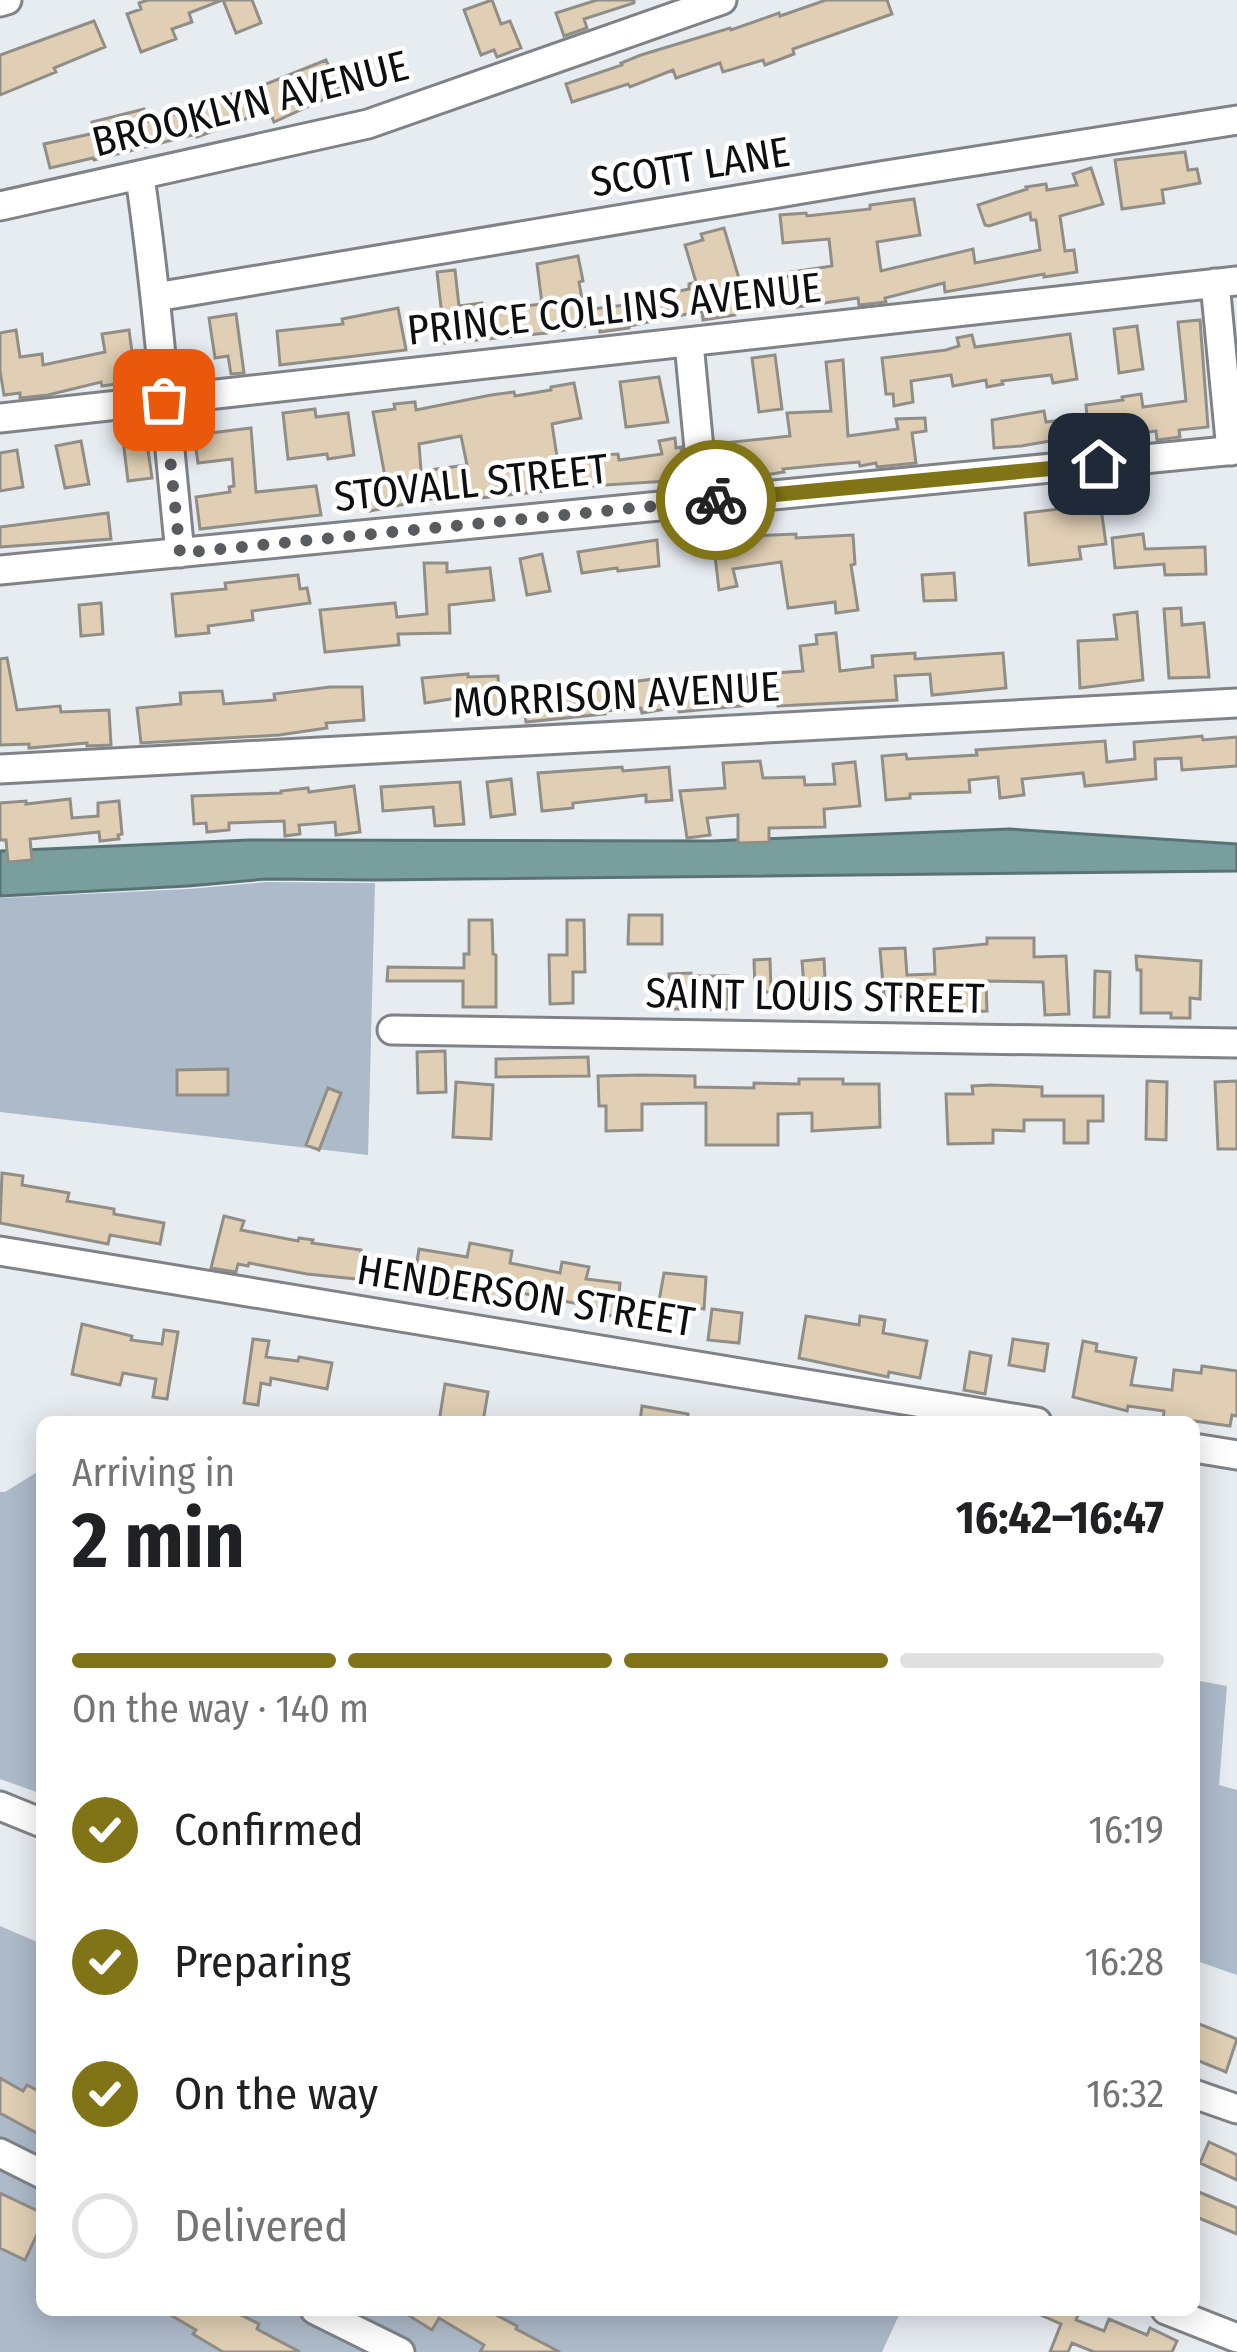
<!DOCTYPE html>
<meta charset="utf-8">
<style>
:root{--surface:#fff;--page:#f2f2f2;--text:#202124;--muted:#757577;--line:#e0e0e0;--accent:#807416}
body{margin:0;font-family:"Fira Sans Condensed",sans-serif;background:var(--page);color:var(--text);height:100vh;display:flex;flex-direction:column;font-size:45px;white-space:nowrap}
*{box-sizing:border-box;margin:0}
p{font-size:39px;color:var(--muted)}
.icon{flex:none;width:66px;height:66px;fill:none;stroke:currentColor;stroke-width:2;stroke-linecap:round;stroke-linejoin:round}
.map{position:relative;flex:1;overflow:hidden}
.side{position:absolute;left:36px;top:1416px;width:1164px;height:900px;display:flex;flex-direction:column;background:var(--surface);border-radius:18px;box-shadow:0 6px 30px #0003}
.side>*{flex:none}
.pin{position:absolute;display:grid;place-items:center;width:102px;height:102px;color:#fff;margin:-51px;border-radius:24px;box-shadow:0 6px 18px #0006}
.courier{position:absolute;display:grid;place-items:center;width:120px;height:120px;margin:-60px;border:9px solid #807416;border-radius:50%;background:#fff;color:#222;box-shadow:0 3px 15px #0007}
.head em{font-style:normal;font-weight:700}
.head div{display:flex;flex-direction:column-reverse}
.head{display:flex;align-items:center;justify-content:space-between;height:204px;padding:0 36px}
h1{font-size:78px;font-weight:700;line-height:90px}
.bar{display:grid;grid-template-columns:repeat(4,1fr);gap:18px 12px;align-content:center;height:144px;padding:0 36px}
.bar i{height:15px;border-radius:9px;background:var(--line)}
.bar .selected{background:var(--accent)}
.bar p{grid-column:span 4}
ol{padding:0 36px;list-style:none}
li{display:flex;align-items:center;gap:36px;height:132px}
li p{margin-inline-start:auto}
li .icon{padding:12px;border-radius:50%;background:var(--accent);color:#fff;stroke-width:4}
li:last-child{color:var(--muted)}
li i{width:66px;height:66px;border:6px solid var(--line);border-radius:50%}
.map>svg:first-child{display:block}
.green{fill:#adbac9}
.water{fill:#799e9e;stroke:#597374;stroke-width:3}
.building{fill:#e0cfb4;stroke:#918e88;stroke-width:3;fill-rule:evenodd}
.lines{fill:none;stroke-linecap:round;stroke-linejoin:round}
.minor-casing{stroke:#7f8388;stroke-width:33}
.minor{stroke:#fff;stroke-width:27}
.done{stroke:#595c5f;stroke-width:12;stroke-dasharray:0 21.6}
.route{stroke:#807416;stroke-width:15}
.labels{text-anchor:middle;stroke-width:9;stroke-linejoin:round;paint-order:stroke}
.street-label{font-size:42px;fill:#0d0f11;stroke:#fff}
</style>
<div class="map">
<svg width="1237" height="2352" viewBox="0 0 1237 2352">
<rect width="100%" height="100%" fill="#e7ecf1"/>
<!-- green -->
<path class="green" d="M 267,882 L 375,883 L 368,1155 L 0,1112 L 0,898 L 189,889 Z
M 42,1469 L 42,1794 L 0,1779 L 0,1492 L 5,1492 Z
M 1194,1680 L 1227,1686 L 1219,1785 L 1237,1790 L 1237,1975 L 1194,1960 Z
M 0,1926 L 42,1944 L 42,2310 L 888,2310 L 899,2315 L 882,2352 L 0,2352 Z"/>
<!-- water -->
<path class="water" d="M 1009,829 L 1237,844 L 1237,871 L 375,880 L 266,879 L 188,886 L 0,896 L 0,851 L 249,840 L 711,841 Z"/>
<!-- building -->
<path class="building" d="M 148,0 L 219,0 L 220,1 L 189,13 L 192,22 L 172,29 L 176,39 L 141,52 L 127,14 L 141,9 L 139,3 Z
M 223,0 L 252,0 L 261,23 L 236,33 Z
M 492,0 L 501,24 L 510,21 L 521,48 L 497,57 L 494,50 L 481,55 L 464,10 Z
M 597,0 L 634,0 L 634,3 L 584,19 L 587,28 L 564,36 L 556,13 Z
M 826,0 L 887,0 L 892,14 L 793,49 L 794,54 L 765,65 L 763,60 L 723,72 L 720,63 L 676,78 L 673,70 L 630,87 L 628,84 L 572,102 L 566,84 L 622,65 L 621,63 L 641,55 L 730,28 L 731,30 L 779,13 L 780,16 Z
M 94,21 L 105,47 L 54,68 L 56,72 L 0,95 L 0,55 Z
M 326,60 L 340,92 L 274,122 L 269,110 L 197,137 L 196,134 L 94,160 L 93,158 L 50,168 L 44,144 L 95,133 L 92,122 L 144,109 L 148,121 L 175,114 L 248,88 L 249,91 Z
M 1185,152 L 1188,170 L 1197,169 L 1200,183 L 1162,190 L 1164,203 L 1122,209 L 1115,160 Z
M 1091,168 L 1103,204 L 1060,216 L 1065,251 L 1074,250 L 1077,272 L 1044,277 L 1044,274 L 945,292 L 944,283 L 885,298 L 886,302 L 859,305 L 858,298 L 797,307 L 796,303 L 735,311 L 735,315 L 703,320 L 702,311 L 629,326 L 629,328 L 600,332 L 599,324 L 547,333 L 445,343 L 437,272 L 455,270 L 459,306 L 482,303 L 483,311 L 542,304 L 537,264 L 578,256 L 583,281 L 579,282 L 584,310 L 642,303 L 641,299 L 689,289 L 689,284 L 696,282 L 685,245 L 703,240 L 701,234 L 724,228 L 740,282 L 793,276 L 792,272 L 832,266 L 829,239 L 783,243 L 780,215 L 806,213 L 807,216 L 870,209 L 870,205 L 914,199 L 920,235 L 877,242 L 881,271 L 973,249 L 975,263 L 1040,250 L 1036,220 L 1031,220 L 1030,213 L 989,226 L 985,225 L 978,205 L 1027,189 L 1026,187 L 1046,184 L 1047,190 L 1077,185 L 1073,174 Z
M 398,308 L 406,350 L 280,365 L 277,331 L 343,324 L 342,319 Z
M 236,314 L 244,373 L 231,374 L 228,356 L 215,358 L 209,318 Z
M 1200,320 L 1208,427 L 1179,430 L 1180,437 L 1157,440 L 1156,431 L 1091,440 L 1057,444 L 1056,440 L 1021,446 L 994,448 L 992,420 L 1044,411 L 1046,422 L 1087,417 L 1086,405 L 1123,400 L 1122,397 L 1141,394 L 1143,407 L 1186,401 L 1178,322 Z
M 1137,326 L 1143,369 L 1119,373 L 1114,329 Z
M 16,330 L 20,357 L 42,354 L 43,365 L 105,352 L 102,334 L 129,330 L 136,381 L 102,386 L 101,382 L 48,395 L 20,398 L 20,393 L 4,395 L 0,371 L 0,333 Z
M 1070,334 L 1077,379 L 1053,383 L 1051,375 L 1002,381 L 1003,384 L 987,387 L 986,380 L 953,386 L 951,375 L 911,381 L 913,402 L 894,406 L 893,394 L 886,394 L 882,358 L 946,350 L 959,346 L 957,338 L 972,335 L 975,347 Z
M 775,355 L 782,409 L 759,412 L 752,358 Z
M 843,360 L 848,436 L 898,429 L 896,419 L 925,418 L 926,431 L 912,433 L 916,463 L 877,467 L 876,463 L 860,466 L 859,462 L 824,465 L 783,469 L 784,472 L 727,481 L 723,443 L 790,436 L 787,413 L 831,411 L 826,362 Z
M 659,377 L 668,422 L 626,427 L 620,382 Z
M 574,383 L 581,418 L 552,424 L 557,457 L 618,454 L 619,460 L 662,454 L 659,441 L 675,438 L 676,448 L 681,447 L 684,482 L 668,485 L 667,481 L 590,486 L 436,503 L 436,498 L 370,511 L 366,486 L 386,482 L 373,412 L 395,409 L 394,404 L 415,402 L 416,410 L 491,395 L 514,392 L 515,396 L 551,390 L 551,387 ZM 461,436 L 467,465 L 421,471 L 419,444 Z
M 315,409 L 316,417 L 348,413 L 354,455 L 328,459 L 327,454 L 288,459 L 283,413 Z
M 251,428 L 256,492 L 316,486 L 321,515 L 200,529 L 196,497 L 230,492 L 229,487 L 234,486 L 232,459 L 198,463 L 194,435 Z
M 145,429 L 152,478 L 128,481 L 122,432 Z
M 81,441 L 89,484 L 65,488 L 56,446 Z
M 17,450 L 23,487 L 0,491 L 0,453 Z
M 1100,501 L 1106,544 L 1079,547 L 1081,559 L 1029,565 L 1025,513 L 1085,506 L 1085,503 Z
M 108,513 L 111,539 L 0,547 L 0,527 Z
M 752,533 L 752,536 L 796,534 L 796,538 L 853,535 L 855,564 L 851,565 L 858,610 L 836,613 L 835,602 L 788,608 L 781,562 L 733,569 L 737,586 L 719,590 L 713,539 Z
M 1143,534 L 1145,549 L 1205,547 L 1206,574 L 1165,575 L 1164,564 L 1115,568 L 1112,538 Z
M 657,540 L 659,566 L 618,571 L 617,568 L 582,573 L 578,552 Z
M 542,554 L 550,591 L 527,595 L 520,559 Z
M 424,563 L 447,563 L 447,572 L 490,568 L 494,600 L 449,605 L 450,633 L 398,634 L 399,645 L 325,652 L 320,610 L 395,603 L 397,617 L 427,614 Z
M 954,573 L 956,600 L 924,601 L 922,575 Z
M 298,575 L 300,589 L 307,588 L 310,603 L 252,611 L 253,620 L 208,626 L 209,633 L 176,636 L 172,594 L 226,589 L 225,583 Z
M 101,603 L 103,634 L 81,636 L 79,605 Z
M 1181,608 L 1182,625 L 1204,623 L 1209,677 L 1169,678 L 1164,609 Z
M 1137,612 L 1143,680 L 1080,688 L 1078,641 L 1117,639 L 1114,615 Z
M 836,633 L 840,671 L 873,667 L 872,656 L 915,653 L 915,659 L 1003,653 L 1006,688 L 932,695 L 930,674 L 895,676 L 897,700 L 778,706 L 775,673 L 803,671 L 800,646 L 817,644 L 816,635 Z
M 7,658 L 17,710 L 60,706 L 61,712 L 109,710 L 111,745 L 87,746 L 87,743 L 29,748 L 29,744 L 0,745 L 0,659 Z
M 468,674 L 468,677 L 498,676 L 500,714 L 479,715 L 477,695 L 425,703 L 422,678 Z
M 668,677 L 670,690 L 725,683 L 725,680 L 748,677 L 752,705 L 679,712 L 678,707 L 642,713 L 641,708 L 604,711 L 605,714 L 526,722 L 523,701 L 534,699 L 533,688 L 616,681 L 616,684 Z
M 330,687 L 362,687 L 364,720 L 326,723 L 327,728 L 279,735 L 141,743 L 137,708 L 181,704 L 180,693 L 222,691 L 224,704 L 275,700 L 274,694 Z
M 1202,736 L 1203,740 L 1237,737 L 1237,766 L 1182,770 L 1181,758 L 1155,759 L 1156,779 L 1085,786 L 1083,773 L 1022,779 L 1024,795 L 1000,798 L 998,777 L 969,780 L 970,792 L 910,794 L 910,798 L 886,800 L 882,756 L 906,754 L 907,759 L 977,755 L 976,750 L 1105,741 L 1107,762 L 1135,759 L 1134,742 Z
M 760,761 L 763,778 L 804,777 L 805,785 L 835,784 L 833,764 L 855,762 L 860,806 L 824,809 L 825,827 L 769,828 L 769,842 L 738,843 L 738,815 L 707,818 L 710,835 L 687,838 L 680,791 L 725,788 L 723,763 Z
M 622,767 L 623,771 L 669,767 L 672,800 L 646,802 L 646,795 L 573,803 L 573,808 L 542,811 L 538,773 Z
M 511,779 L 515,814 L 491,817 L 487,782 Z
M 460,782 L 464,824 L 435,826 L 433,807 L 383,811 L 381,787 Z
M 354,786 L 360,832 L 336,835 L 335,822 L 299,825 L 300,834 L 285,836 L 284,821 L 229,823 L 229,830 L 207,832 L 206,823 L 194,824 L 192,796 L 281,793 L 281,791 L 308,788 L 309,792 Z
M 70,799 L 72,818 L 98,816 L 98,803 L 119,801 L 122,834 L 118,835 L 119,839 L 100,841 L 99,832 L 30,839 L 32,860 L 8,862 L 6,840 L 0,840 L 0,803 L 26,801 L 26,804 Z
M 629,915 L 662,915 L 662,944 L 628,944 Z
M 469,920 L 492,920 L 493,954 L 496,955 L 496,1007 L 463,1007 L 463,981 L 387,981 L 388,967 L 464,968 L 464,954 L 469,954 Z
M 567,920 L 584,920 L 585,972 L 573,972 L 573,1003 L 550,1004 L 549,955 L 567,955 Z
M 987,938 L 1034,938 L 1034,957 L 1066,956 L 1069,1014 L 1045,1015 L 1043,982 L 986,981 L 987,1011 L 934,1013 L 934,996 L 884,997 L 880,949 L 905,948 L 907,975 L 935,974 L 934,949 L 987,944 Z
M 1136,956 L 1201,961 L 1200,999 L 1190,998 L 1190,1018 L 1171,1018 L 1171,1013 L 1141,1013 L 1141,970 L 1137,970 Z
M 770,959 L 771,992 L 755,992 L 754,960 Z
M 824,959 L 826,999 L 805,1000 L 802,961 Z
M 1095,971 L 1110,972 L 1109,1017 L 1094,1017 Z
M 691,973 L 691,976 L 728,976 L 728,1009 L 671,1009 L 669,974 Z
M 445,1051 L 446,1092 L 418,1093 L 417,1052 Z
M 588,1057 L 589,1076 L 496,1077 L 496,1059 Z
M 228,1069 L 228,1095 L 177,1095 L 177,1070 Z
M 641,1075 L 695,1076 L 695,1087 L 754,1088 L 754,1083 L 799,1084 L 799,1079 L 843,1079 L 843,1084 L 879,1084 L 880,1127 L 812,1131 L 812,1113 L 778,1114 L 778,1145 L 706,1145 L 706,1103 L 642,1104 L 642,1130 L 606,1131 L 606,1106 L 599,1106 L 598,1076 Z
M 1147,1081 L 1167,1082 L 1166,1140 L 1146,1139 Z
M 1237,1081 L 1237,1149 L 1218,1149 L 1215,1082 Z
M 456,1082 L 493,1085 L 491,1139 L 453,1137 Z
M 991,1085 L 1042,1087 L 1042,1096 L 1103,1096 L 1103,1121 L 1088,1121 L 1088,1143 L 1064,1143 L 1064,1120 L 1024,1120 L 1024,1131 L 993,1130 L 993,1143 L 948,1144 L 946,1094 L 973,1094 L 972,1086 Z
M 328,1088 L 341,1093 L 319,1150 L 306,1145 Z
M 2,1173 L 23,1176 L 22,1185 L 69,1193 L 67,1201 L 114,1209 L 114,1214 L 164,1223 L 160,1244 L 110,1235 L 108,1244 L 0,1223 Z
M 224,1216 L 244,1221 L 241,1230 L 298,1241 L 299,1238 L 313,1240 L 312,1243 L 361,1250 L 357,1279 L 307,1274 L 249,1263 L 248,1266 L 238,1264 L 236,1272 L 211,1268 Z
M 470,1243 L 512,1251 L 510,1263 L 560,1273 L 562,1262 L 589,1267 L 586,1279 L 620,1283 L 619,1296 L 646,1300 L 644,1320 L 605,1315 L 605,1309 L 505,1290 L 502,1303 L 472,1297 L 472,1301 L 437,1296 L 438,1292 L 413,1288 L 419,1249 L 467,1257 Z
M 664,1273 L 706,1277 L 704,1309 L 659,1301 Z
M 712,1309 L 742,1313 L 739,1343 L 708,1340 Z
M 806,1316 L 859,1325 L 860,1316 L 885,1320 L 883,1333 L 927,1341 L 920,1378 L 889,1372 L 888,1377 L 799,1358 Z
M 82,1324 L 132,1336 L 131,1340 L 162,1344 L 164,1330 L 178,1332 L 167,1399 L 153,1397 L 156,1379 L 123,1373 L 120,1385 L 72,1374 Z
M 253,1339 L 269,1341 L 266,1357 L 298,1361 L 299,1357 L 332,1363 L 327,1389 L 271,1378 L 270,1385 L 261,1383 L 258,1405 L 244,1403 Z
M 1013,1339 L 1048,1344 L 1044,1371 L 1009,1365 Z
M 1083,1341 L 1097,1344 L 1096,1351 L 1136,1358 L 1131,1385 L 1172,1390 L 1174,1370 L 1201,1373 L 1202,1366 L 1237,1371 L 1237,1416 L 1232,1415 L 1230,1426 L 1187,1420 L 1186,1422 L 1170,1422 L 1163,1421 L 1164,1411 L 1128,1406 L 1127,1411 L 1073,1397 Z
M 970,1352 L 991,1356 L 985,1394 L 964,1390 Z
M 445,1384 L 488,1392 L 483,1422 L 439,1422 Z
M 642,1406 L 688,1414 L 687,1422 L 640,1422 Z
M 1194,2022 L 1237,2039 L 1226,2072 L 1194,2059 Z
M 0,2078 L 23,2091 L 27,2085 L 42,2093 L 42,2136 L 0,2113 Z
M 1209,2142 L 1237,2155 L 1237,2180 L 1200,2163 Z
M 1194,2190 L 1237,2208 L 1237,2234 L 1194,2216 Z
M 0,2193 L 42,2213 L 42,2224 L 25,2260 L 0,2248 Z
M 162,2310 L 231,2310 L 259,2324 L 257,2329 L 300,2352 L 223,2352 L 193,2334 L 196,2330 Z
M 400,2310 L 487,2310 L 517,2326 L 516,2329 L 560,2352 L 480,2352 L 484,2345 L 439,2318 L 432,2330 Z
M 1029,2310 L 1080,2310 L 1076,2320 L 1104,2331 L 1109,2319 L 1147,2335 L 1150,2328 L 1177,2341 L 1172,2352 L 1094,2352 L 1072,2343 L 1068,2352 L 1050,2352 L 1061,2324 Z"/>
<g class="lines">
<defs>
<path id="minor" d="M 0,2 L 7,0
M 140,177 C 158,301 167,427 180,553
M 0,206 L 368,124 L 722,0
M 1215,283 L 1231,451
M 156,297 L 880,176 L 1237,120
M 689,343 L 704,502
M 0,418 L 1237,281
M 0,570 L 1237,450
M 0,769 L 1237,703
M 392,1030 L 1237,1043
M 0,1251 L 1037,1422
M 1194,1448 L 1237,1455
M 0,1806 L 42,1823
M 1194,2094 L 1237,2109
M 0,2153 L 42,2174
M 315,2310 L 400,2352
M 1166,2310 L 1237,2338"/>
</defs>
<!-- minor casing -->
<use href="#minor" class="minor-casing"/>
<!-- minor -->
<use href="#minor" class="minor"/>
</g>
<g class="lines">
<!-- done -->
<path class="done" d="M 164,400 L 180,553 L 716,500"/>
<!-- route -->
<path class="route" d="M 716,500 L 1099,464"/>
</g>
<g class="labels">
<!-- street labels -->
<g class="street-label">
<text transform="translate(250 103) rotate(-14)" y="15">BROOKLYN AVENUE</text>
<text transform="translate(690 166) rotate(-9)" y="15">SCOTT LANE</text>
<text transform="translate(614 308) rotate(-6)" y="15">PRINCE COLLINS AVENUE</text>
<text transform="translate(471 482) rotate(-6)" y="15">STOVALL STREET</text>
<text transform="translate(616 694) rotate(-3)" y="15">MORRISON AVENUE</text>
<text transform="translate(815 995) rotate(1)" y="15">SAINT LOUIS STREET</text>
<text transform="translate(526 1295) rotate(9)" y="15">HENDERSON STREET</text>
</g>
</g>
</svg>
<div class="pin" style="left:164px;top:400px;background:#ea580c"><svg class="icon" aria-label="bag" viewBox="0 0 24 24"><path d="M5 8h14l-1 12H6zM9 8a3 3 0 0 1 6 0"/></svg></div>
<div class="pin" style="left:1099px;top:464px;background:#1f2937"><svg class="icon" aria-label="home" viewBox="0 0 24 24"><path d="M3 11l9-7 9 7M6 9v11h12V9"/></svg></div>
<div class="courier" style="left:716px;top:500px"><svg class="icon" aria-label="bike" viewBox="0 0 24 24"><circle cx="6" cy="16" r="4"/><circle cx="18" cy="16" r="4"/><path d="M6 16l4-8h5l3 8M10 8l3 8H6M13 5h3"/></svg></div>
<section class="side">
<div class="head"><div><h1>2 min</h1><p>Arriving in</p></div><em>16:42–16:47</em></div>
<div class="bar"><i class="selected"></i><i class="selected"></i><i class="selected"></i><i></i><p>On the way · 140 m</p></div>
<ol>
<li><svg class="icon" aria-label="check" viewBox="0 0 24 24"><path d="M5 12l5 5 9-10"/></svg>Confirmed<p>16:19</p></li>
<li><svg class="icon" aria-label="check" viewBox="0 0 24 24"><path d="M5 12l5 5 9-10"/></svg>Preparing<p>16:28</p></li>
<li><svg class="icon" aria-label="check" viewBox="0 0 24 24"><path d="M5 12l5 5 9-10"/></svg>On the way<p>16:32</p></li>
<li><i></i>Delivered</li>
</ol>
</section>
</div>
